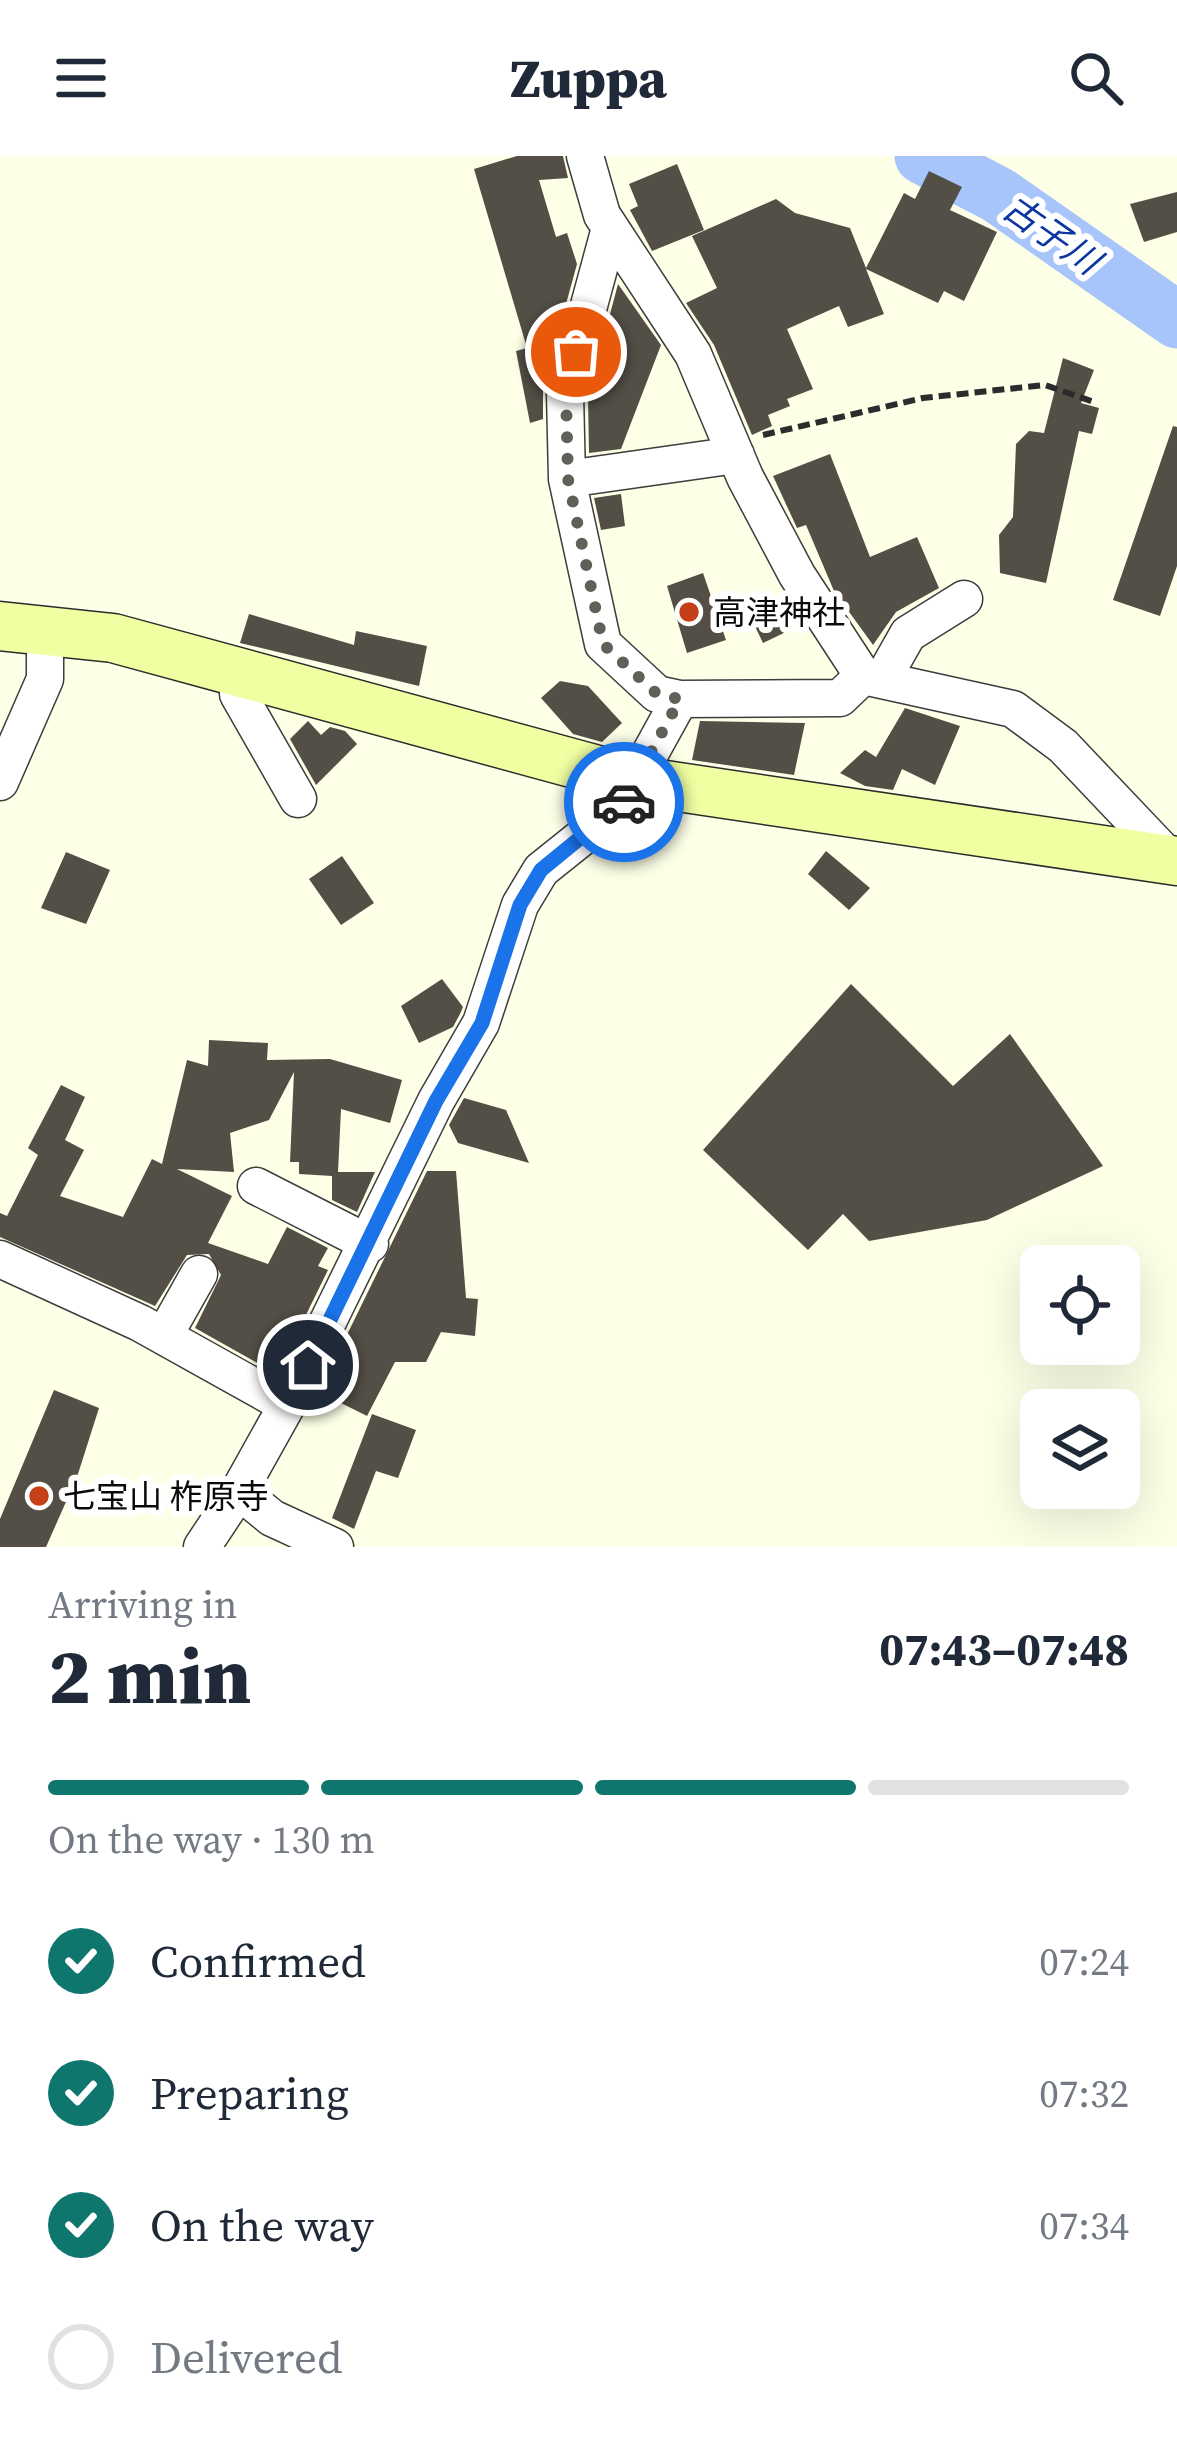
<!DOCTYPE html>
<meta charset="utf-8">
<style>
:root{--surface:#fff;--page:#f6f6f7;--text:#1f2937;--muted:#747a83;--line:#e0e1e3;--accent:#0f766e}
body{margin:0;font-family:"Source Serif 4","Noto Sans JP",serif;background:var(--page);color:var(--text);height:100vh;display:flex;flex-direction:column;font-size:45px;white-space:nowrap}
*{box-sizing:border-box;margin:0}
p{font-size:39px;color:var(--muted)}
.icon{flex:none;width:66px;height:66px;fill:none;stroke:currentColor;stroke-width:2;stroke-linecap:round;stroke-linejoin:round}
.map{position:relative;height:1391px;overflow:hidden}
.drawer{display:flex;flex-direction:column;background:var(--surface);flex:1}
.drawer>*{flex:none}
.buttons{position:absolute;left:1020px;top:1089px;display:grid;gap:24px}
.buttons a{display:grid;place-items:center;width:120px;height:120px;border-radius:18px;background:var(--surface);box-shadow:0 12px 48px #0002;font-size:60px}
.pin{position:absolute;display:grid;place-items:center;width:102px;height:102px;color:#fff;margin:-51px;border:6px solid #fff;border-radius:50%;box-shadow:0 3px 12px #0007}
.courier{position:absolute;display:grid;place-items:center;width:120px;height:120px;margin:-60px;border:9px solid #1a73e8;border-radius:50%;background:#fff;color:#222;box-shadow:0 3px 15px #0007}
.headline em{font-style:normal;font-weight:800}
.headline div{display:flex;flex-direction:column-reverse}
.headline{display:flex;align-items:center;justify-content:space-between;height:204px;padding:0 48px}
h1{font-size:78px;font-weight:800;line-height:90px}
.bar{display:grid;grid-template-columns:repeat(4,1fr);gap:18px 12px;align-content:center;height:144px;padding:0 48px}
.bar i{height:15px;border-radius:9px;background:var(--line)}
.bar .on{background:var(--accent)}
.bar p{grid-column:span 4}
ol{padding:0 48px;list-style:none}
li{display:flex;align-items:center;gap:36px;height:132px}
li p{margin-inline-start:auto}
li .icon{padding:12px;border-radius:50%;background:var(--accent);color:#fff;stroke-width:4}
li:last-child{color:var(--muted)}
li i{width:66px;height:66px;border:6px solid var(--line);border-radius:50%}
header{display:flex;justify-content:space-between;align-items:center;height:156px;padding:0 48px;background:var(--surface);font-size:54px;font-weight:800}
.map>svg:first-child{display:block}
.lines{fill:none;stroke-linecap:round;stroke-linejoin:round}
.river{stroke:#a7c4fb;stroke-width:57}
.building{fill:#534f46}
.street-casing{stroke:#3d3d3d;stroke-width:39}
.secondary-casing{stroke:#2c2c2c;stroke-width:51}
.path{stroke:#2c2c2c;stroke-width:6;stroke-dasharray:12 6;stroke-linecap:butt}
.street{stroke:#fff;stroke-width:36}
.secondary{stroke:#f0ffa2;stroke-width:48}
.done{stroke:#5f6057;stroke-width:12;stroke-dasharray:0 21.6}
.route{stroke:#1a73e8;stroke-width:15}
.poi-dot{fill:#c34019;stroke:#fff;stroke-width:4.5}
.labels{text-anchor:middle;stroke-width:12;stroke-linejoin:round;paint-order:stroke}
.poi-label{font-size:33px;fill:#0a0a0a;stroke:#fff;text-anchor:start}
.water-label{font-size:36px;font-style:italic;fill:#0c37a3;stroke:#fff}
</style>
<header><svg class="icon" aria-label="menu" viewBox="0 0 24 24"><path d="M4 6h16M4 12h16M4 18h16"/></svg>Zuppa<svg class="icon" aria-label="search" viewBox="0 0 24 24"><circle cx="10" cy="10" r="6"/><path d="M15 15l6 6"/></svg></header>
<div class="map">
<svg width="1177" height="1391" viewBox="0 0 1177 1391">
<rect width="100%" height="100%" fill="#fdffe7"/>
<g class="lines">
<!-- river -->
<path class="river" d="M 923,0 L 998,39 L 1177,164"/>
</g>
<!-- building -->
<path class="building" d="M 517,0 L 563,0 L 568,22 L 539,24 L 556,81 L 567,77 L 577,108 L 543,232 L 543,263 L 530,267 L 516,195 L 527,192 L 474,13 Z
M 677,8 L 704,74 L 652,95 L 630,54 L 638,50 L 629,28 Z
M 929,15 L 962,31 L 950,54 L 997,76 L 964,145 L 944,135 L 938,147 L 866,113 L 884,158 L 848,171 L 839,150 L 787,173 L 813,233 L 787,243 L 790,250 L 768,259 L 772,270 L 752,279 L 714,189 L 686,147 L 717,132 L 692,80 L 776,43 L 795,57 L 850,72 L 866,112 L 904,37 L 915,43 Z
M 1177,36 L 1177,76 L 1144,86 L 1130,48 Z
M 618,128 L 661,189 L 621,293 L 589,297 L 588,241 Z
M 1063,202 L 1094,214 L 1081,247 L 1099,252 L 1092,278 L 1079,275 L 1046,427 L 1000,417 L 999,379 L 1013,361 L 1016,288 L 1029,275 L 1044,277 Z
M 1173,270 L 1177,271 L 1177,410 L 1160,460 L 1113,444 Z
M 830,298 L 870,401 L 917,381 L 939,432 L 896,456 L 873,489 L 834,435 L 806,369 L 797,372 L 773,320 Z
M 621,338 L 625,370 L 601,374 L 594,342 Z
M 703,417 L 726,484 L 687,497 L 667,430 Z
M 774,449 L 786,476 L 763,487 L 750,460 Z
M 249,458 L 354,489 L 356,475 L 427,490 L 419,530 L 240,487 Z
M 560,525 L 588,530 L 622,567 L 602,586 L 573,578 L 541,542 Z
M 905,552 L 960,570 L 935,629 L 902,613 L 893,634 L 865,630 L 840,617 L 865,594 L 876,601 Z
M 308,565 L 321,579 L 330,571 L 345,575 L 357,588 L 316,629 L 290,583 Z
M 700,565 L 805,567 L 794,619 L 692,604 Z
M 826,695 L 870,732 L 849,754 L 808,718 Z
M 66,696 L 110,714 L 86,768 L 41,752 Z
M 342,700 L 374,747 L 341,769 L 309,723 Z
M 442,823 L 463,851 L 460,858 L 453,871 L 419,887 L 401,850 Z
M 851,828 L 953,930 L 1010,878 L 1103,1010 L 987,1064 L 869,1085 L 843,1058 L 808,1094 L 703,994 Z
M 209,884 L 268,887 L 267,904 L 330,903 L 402,924 L 390,967 L 341,953 L 338,1016 L 375,1016 L 357,1056 L 332,1044 L 332,1020 L 299,1018 L 299,1006 L 290,1006 L 294,916 L 269,964 L 230,977 L 234,1016 L 177,1013 L 232,1040 L 208,1087 L 268,1108 L 287,1071 L 328,1092 L 318,1110 L 328,1114 L 277,1218 L 195,1172 L 221,1119 L 209,1098 L 187,1099 L 155,1150 L 0,1081 L 0,1057 L 7,1060 L 38,999 L 28,992 L 61,929 L 85,941 L 65,984 L 84,994 L 60,1040 L 123,1061 L 152,1003 L 162,1008 L 187,904 L 208,910 Z
M 464,942 L 506,954 L 529,1007 L 458,987 L 449,969 Z
M 427,1015 L 456,1015 L 466,1142 L 478,1143 L 475,1180 L 441,1176 L 426,1206 L 395,1206 L 367,1260 L 319,1236 Z
M 54,1234 L 99,1252 L 77,1321 L 46,1391 L 0,1391 L 0,1363 Z
M 372,1258 L 416,1274 L 398,1322 L 376,1315 L 354,1373 L 332,1362 Z"/>
<g class="lines">
<defs>
<path id="street" d="M 585,0 L 602,59 L 693,198 L 745,321 L 797,419 L 863,520 L 1013,553 L 1063,590 L 1177,710
M 610,72 L 565,238 L 567,323 L 603,488 L 657,538 L 680,543
M 567,323 L 736,299
M 238,517 L 238,538 L 298,643
M 882,524 L 908,478 L 964,443
M 0,626 L 45,523 L 45,475
M 256,1030 L 370,1088
M 0,1103 L 140,1167 L 287,1249 L 239,1335 L 272,1362 L 335,1391
M 164,1180 L 199,1118
M 287,1249 L 436,945 L 481,867 L 520,749 L 541,714 L 621,650 L 680,543 L 840,542 L 863,520
M 202,1391 L 239,1335"/>
<path id="secondary" d="M 0,470 L 113,482 L 638,625 L 1177,705"/>
</defs>
<!-- street casing -->
<use href="#street" class="street-casing"/>
<!-- secondary casing -->
<use href="#secondary" class="secondary-casing"/>
<!-- path -->
<path class="path" d="M 763,279 L 923,242 L 1045,229 L 1094,246"/>
<!-- street -->
<use href="#street" class="street"/>
<!-- secondary -->
<use href="#secondary" class="secondary"/>
</g>
<g class="lines">
<!-- done -->
<path class="done" d="M 576,196 L 566,238 L 568,323 L 603,488 L 657,538 L 680,543 L 624,646"/>
<!-- route -->
<path class="route" d="M 308,1209 L 436,945 L 482,867 L 520,749 L 541,714 L 624,646"/>
</g>
<!-- markers -->
<g class="poi-dot">
<circle cx="689" cy="456" r="12"/>
<circle cx="39" cy="1340" r="12"/>
</g>
<g class="labels">
<!-- poi labels -->
<g class="poi-label">
<text x="713" y="468">高津神社</text>
<text x="63" y="1352">七宝山 柞原寺</text>
</g>
<!-- water labels -->
<g class="water-label">
<text transform="translate(1052 78) rotate(35)" y="13">古子川</text>
</g>
</g>
</svg>
<div class="buttons">
<a><svg class="icon" aria-label="locate" viewBox="0 0 24 24"><circle cx="12" cy="12" r="6"/><path d="M12 2v4M12 18v4M2 12h4M18 12h4"/></svg></a>
<a><svg class="icon" aria-label="layers" viewBox="0 0 24 24"><path d="M12 4l9 5-9 5-9-5zM3 14l9 5 9-5"/></svg></a>
</div>
<div class="pin" style="left:576px;top:196px;background:#ea580c"><svg class="icon" aria-label="bag" viewBox="0 0 24 24"><path d="M5 8h14l-1 12H6zM9 8a3 3 0 0 1 6 0"/></svg></div>
<div class="pin" style="left:308px;top:1209px;background:#1f2937"><svg class="icon" aria-label="home" viewBox="0 0 24 24"><path d="M3 11l9-7 9 7M6 9v11h12V9"/></svg></div>
<div class="courier" style="left:624px;top:646px"><svg class="icon" aria-label="car" viewBox="0 0 24 24"><path d="M5 17H2v-5l4-1 3-4h7l3 4 3 1v5h-3M9 17h6M6 11h13"/><circle cx="7" cy="17" r="2"/><circle cx="17" cy="17" r="2"/></svg></div>
</div>
<section class="drawer">
<div class="headline"><div><h1>2 min</h1><p>Arriving in</p></div><em>07:43–07:48</em></div>
<div class="bar"><i class="on"></i><i class="on"></i><i class="on"></i><i></i><p>On the way · 130 m</p></div>
<ol>
<li><svg class="icon" aria-label="check" viewBox="0 0 24 24"><path d="M5 12l5 5 9-10"/></svg>Confirmed<p>07:24</p></li>
<li><svg class="icon" aria-label="check" viewBox="0 0 24 24"><path d="M5 12l5 5 9-10"/></svg>Preparing<p>07:32</p></li>
<li><svg class="icon" aria-label="check" viewBox="0 0 24 24"><path d="M5 12l5 5 9-10"/></svg>On the way<p>07:34</p></li>
<li><i></i>Delivered</li>
</ol>
</section>
